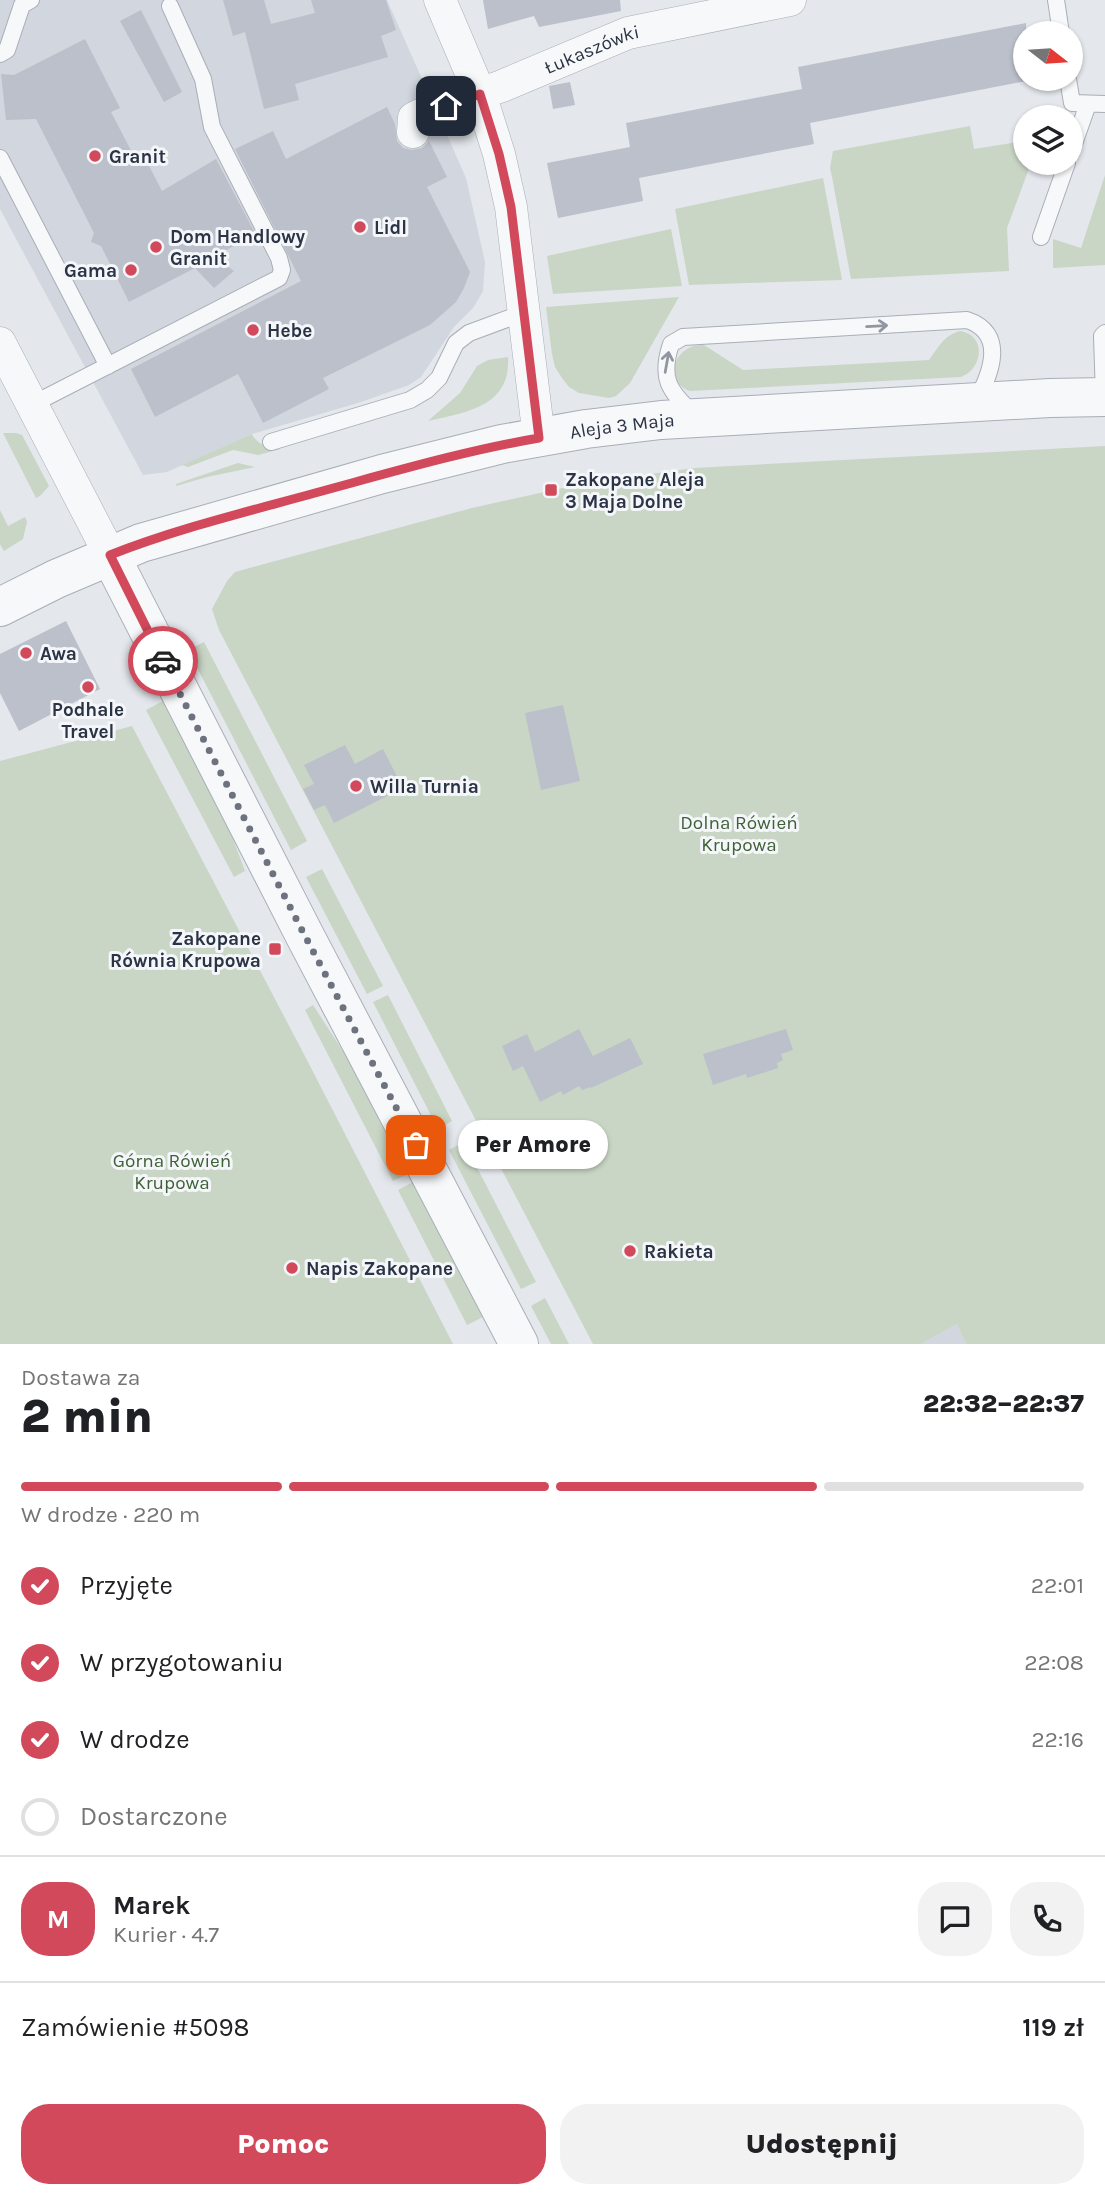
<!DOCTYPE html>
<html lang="pl">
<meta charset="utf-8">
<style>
:root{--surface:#fff;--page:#f2f2f2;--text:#202124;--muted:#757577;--line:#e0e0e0;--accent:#d1495b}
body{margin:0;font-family:Karla,sans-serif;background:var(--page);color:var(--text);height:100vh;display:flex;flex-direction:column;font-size:26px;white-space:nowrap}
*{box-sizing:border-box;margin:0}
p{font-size:23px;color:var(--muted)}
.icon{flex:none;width:38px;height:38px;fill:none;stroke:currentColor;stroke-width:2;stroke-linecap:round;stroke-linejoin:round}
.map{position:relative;height:1344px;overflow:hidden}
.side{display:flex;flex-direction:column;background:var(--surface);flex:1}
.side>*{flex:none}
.needle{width:46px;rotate:107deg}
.buttons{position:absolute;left:1013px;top:21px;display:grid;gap:14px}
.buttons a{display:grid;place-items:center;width:70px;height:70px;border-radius:50%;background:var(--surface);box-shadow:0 2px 5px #0004;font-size:35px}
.pin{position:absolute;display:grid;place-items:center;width:60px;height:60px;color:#fff;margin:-30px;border-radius:14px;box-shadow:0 4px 10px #0006}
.courier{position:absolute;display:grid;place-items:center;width:70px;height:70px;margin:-35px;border:5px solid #d1495b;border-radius:50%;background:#fff;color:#222;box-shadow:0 2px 9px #0007}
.bubble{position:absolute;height:49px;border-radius:24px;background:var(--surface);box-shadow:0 2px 5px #0004;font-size:23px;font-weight:800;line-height:49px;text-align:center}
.head em{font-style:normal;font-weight:800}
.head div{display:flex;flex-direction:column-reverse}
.head{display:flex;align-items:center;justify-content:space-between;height:119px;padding:0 21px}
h1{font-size:46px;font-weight:800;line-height:52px}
.bar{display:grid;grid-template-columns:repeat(4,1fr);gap:10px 7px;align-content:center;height:84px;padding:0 21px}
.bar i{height:9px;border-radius:5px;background:var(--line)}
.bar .on{background:var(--accent)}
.bar p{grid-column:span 4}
.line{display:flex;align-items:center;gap:18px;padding:0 21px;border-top:2px solid var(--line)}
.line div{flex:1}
.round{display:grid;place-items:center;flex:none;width:74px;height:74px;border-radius:28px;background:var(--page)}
ol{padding:0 21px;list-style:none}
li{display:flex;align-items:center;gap:21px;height:77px}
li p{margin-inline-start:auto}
li .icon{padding:7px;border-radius:50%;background:var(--accent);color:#fff;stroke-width:4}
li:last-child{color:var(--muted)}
li i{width:38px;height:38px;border:4px solid var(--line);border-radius:50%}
.action{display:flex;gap:14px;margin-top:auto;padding:14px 21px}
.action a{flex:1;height:80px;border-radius:28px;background:var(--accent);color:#fff;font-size:28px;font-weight:800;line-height:80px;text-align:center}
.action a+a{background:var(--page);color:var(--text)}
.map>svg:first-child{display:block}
.built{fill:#d2d6de}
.green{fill:#c9d6c5}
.building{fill:#bbc0ca}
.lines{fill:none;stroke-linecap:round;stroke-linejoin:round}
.service-casing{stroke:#a9aeb7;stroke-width:18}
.minor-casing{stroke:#a9aeb7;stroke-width:33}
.tertiary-casing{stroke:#a9aeb7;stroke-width:40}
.service{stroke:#f7f8fa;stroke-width:16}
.minor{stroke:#f7f8fa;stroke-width:32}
.tertiary{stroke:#f7f8fa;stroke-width:38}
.oneway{stroke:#9196a0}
.done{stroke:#6c737f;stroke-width:7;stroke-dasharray:0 12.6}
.route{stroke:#d1495b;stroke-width:9}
.poi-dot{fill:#d1495b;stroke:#f4f6f9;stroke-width:2.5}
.labels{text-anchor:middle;stroke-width:6;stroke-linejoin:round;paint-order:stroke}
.street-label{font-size:19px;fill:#2b3445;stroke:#f4f6f9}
.poi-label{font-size:19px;font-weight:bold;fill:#2b3445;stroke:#f4f6f9;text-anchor:start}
.park-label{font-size:19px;fill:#3f6138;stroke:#f4f6f9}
</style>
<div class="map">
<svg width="1105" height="1344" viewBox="0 0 1105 1344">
<rect width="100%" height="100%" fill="#e4e7ec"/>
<!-- built -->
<path class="built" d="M 0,0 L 387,0 L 466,178 L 485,262 L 483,291 L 473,308 L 454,327 L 421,377 L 409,385 L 361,402 L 252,434 L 167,472 L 143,475 L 0,209 Z
M 957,1324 L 966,1344 L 921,1344 Z"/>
<!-- green -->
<path class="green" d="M 970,126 L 974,149 L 1025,141 L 1026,163 L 1031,163 L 1007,228 L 1009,271 L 851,279 L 832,177 L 830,168 L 833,151 Z
M 1105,175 L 1105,265 L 1053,268 L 1053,239 L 1081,248 Z
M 823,178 L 842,280 L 689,285 L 675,209 Z
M 671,229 L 682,286 L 553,294 L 547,256 Z
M 679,297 L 630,383 L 616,396 L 609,398 L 579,393 L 569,387 L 562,378 L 555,367 L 552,354 L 546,307 Z
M 960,331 C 987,335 983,369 961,377 L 690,391 C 662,382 674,343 704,345 L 743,370 L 929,360 C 938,348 944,335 960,331 Z
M 508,357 C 511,407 466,412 428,421 L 460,393 L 477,366 L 488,360 Z
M 3,433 L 16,433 L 22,435 L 49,486 L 40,496 L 36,498 Z
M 252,434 C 257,445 270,448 281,449 L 258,455 L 233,450 L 188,467 L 182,465 Z
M 1105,446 L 1105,1344 L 966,1344 L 957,1324 L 921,1344 L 593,1344 L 219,630 L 212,609 L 227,581 L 235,572 L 472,508 L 585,483 L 694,468 Z
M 238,463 L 255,467 L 207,477 L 176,486 L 176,484 Z
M 0,510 L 8,526 L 25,517 L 27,522 L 23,539 L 4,551 L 0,544 Z
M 204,642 L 307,841 L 291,850 L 188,650 Z
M 163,701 L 228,826 L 245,871 L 234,877 L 146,710 Z
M 132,726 L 308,1062 L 453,1344 L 0,1344 L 0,761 Z
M 322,869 L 383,986 L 367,994 L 306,877 Z
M 388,995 L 452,1121 L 438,1129 L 373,1002 Z
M 313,1005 L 352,1065 L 408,1174 L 393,1181 L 305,1010 Z
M 464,1142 L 536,1282 L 521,1289 L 449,1150 Z
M 413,1182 L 483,1317 L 467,1325 L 398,1190 Z
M 545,1298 L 569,1344 L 551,1344 L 531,1306 Z"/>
<!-- building -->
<path class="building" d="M 223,0 L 264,0 L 271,24 L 315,13 L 311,0 L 386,0 L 396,30 L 381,36 L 388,57 L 295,84 L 299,100 L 264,109 L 245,32 L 233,36 Z
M 483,0 L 620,0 L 621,11 L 539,27 L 534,16 L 488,29 Z
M 141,10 L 182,92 L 164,102 L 120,21 Z
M 1026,23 L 1026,81 L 810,123 L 814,144 L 639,178 L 643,201 L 558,218 L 547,163 L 630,147 L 626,123 L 802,89 L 798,67 Z
M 85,39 L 120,108 L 111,112 L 137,162 L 145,158 L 162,191 L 216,159 L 255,233 L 215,257 L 234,271 L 214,288 L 195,268 L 129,302 L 101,246 L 91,242 L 94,233 L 36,119 L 6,120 L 1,74 L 14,75 Z
M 570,82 L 575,105 L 553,109 L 549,86 Z
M 387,107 L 395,124 L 397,141 L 403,148 L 412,150 L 422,148 L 429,141 L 447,177 L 427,187 L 470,272 L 464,288 L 456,302 L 430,325 L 323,378 L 329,389 L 263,423 L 238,374 L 155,417 L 131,369 L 301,281 L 235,149 L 273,131 L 286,159 Z
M 66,621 L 100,689 L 19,731 L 0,693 L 0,654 Z
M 563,705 L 580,781 L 541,790 L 525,713 Z
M 345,745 L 355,764 L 383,749 L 403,788 L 334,823 L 325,805 L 314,810 L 303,789 L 314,784 L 304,765 Z
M 579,1029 L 593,1056 L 630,1038 L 643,1064 L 591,1088 L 590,1087 L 582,1090 L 579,1086 L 563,1095 L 561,1091 L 540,1102 L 523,1066 L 513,1071 L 502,1046 L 527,1034 L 535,1052 Z
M 786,1029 L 793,1050 L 781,1054 L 783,1060 L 777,1063 L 778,1068 L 747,1078 L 746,1074 L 713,1085 L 703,1054 Z"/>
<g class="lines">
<defs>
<path id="service" d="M 1056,0 L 1061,33
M 0,54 L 7,50 L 22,5 L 31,0
M 1068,79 L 1072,103 L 1105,104
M 1071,152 L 1088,104
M 0,158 L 108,366
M 1041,237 L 1067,163
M 1104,397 L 1102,336 L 1105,333
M 33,404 L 279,278 L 282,270 L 279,258 L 212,127 L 203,79 L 170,6
M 694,414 C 668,391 660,377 671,344 L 683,337 L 967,320 C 1007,333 991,374 976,401
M 271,442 L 410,400 L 427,390 L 439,378 L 456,343 L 469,333 L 523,313"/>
<g id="minor">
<path d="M 440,0 L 480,94 L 499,154 L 511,207 L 539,438"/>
<path id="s1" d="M 413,132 L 414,118 L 420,115 L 502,86 L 628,33 L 790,0"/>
<path d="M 0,343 L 110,555"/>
</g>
<g id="tertiary">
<path d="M 110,555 L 305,936 L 519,1344"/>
<path id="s2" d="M 0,607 L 56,579 L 141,543 L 382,474 L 502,444 L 586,429 L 661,420 L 1050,398 L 1105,397"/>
</g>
</defs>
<!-- service casing -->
<use href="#service" class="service-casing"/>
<!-- minor casing -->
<use href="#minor" class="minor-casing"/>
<!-- tertiary casing -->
<use href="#tertiary" class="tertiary-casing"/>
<!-- service -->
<use href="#service" class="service"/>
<!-- minor -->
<use href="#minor" class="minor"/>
<!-- tertiary -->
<use href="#tertiary" class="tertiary"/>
</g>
<!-- one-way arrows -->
<defs><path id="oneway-shaft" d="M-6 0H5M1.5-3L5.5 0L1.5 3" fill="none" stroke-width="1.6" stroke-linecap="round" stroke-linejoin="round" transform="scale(1.75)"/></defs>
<g class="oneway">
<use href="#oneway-shaft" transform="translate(877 326) rotate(-3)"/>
<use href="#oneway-shaft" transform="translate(667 362) rotate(-80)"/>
</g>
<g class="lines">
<!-- done -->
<path class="done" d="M 163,661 L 305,936 L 416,1145"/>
<!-- route -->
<path class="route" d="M 163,661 L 110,555 C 176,529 246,512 315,493 C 389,473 463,451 539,438 L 511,207 L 499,154 L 480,94 L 446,106"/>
</g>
<!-- markers -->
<g class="poi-dot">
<circle cx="95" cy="156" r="7"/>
<circle cx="360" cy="227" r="7"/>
<circle cx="156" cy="247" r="7"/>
<circle cx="131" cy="270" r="7"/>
<circle cx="253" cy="330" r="7"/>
<rect x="544" y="483" width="14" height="14" rx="3.5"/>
<circle cx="26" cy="653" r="7"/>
<circle cx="88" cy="687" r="7"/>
<circle cx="356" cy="786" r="7"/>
<rect x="268" y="942" width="14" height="14" rx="3.5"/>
<circle cx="630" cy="1251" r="7"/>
<circle cx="292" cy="1268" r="7"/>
</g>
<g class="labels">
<!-- street labels -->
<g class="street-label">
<text dy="7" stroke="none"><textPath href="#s1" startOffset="205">Łukaszówki</textPath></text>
<text dy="7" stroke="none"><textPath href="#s2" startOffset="651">Aleja 3 Maja</textPath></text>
</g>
<!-- poi labels -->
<g class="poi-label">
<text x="109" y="163">Granit</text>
<text x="374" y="234">Lidl</text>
<text x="170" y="243">Dom Handlowy<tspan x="170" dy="22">Granit</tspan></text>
<text x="117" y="277" text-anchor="end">Gama</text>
<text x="267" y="337">Hebe</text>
<text x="565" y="486">Zakopane Aleja<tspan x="565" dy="22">3 Maja Dolne</tspan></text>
<text x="40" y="660">Awa</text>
<text x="88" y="716" text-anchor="middle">Podhale<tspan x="88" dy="22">Travel</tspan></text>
<text x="370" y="793">Willa Turnia</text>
<text x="261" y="945" text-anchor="end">Zakopane<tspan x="261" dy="22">Równia Krupowa</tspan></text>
<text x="644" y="1258">Rakieta</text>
<text x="306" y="1275">Napis Zakopane</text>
</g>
<!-- park labels -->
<g class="park-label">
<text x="739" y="829">Dolna Rówień<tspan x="739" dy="22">Krupowa</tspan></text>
<text x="172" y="1167">Górna Rówień<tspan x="172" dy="22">Krupowa</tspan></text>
</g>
</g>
</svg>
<div class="buttons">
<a><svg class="needle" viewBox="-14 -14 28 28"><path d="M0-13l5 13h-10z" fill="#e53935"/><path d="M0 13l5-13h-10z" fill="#757577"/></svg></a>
<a><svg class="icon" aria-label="layers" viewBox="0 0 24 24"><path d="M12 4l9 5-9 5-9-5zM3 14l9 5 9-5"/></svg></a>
</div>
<div class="pin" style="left:416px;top:1145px;background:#ea580c"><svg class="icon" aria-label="bag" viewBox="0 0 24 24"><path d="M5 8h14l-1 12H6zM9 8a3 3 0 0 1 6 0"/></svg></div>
<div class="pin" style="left:446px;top:106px;background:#1f2937"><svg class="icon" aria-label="home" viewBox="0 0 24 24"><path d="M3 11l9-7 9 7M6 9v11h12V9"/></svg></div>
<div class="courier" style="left:163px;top:661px"><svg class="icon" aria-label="car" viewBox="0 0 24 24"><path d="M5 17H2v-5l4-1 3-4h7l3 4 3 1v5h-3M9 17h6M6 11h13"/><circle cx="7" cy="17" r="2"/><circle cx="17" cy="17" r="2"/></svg></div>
<div class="bubble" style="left:458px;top:1120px;width:150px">Per Amore</div>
</div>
<section class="side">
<div class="head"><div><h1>2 min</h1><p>Dostawa za</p></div><em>22:32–22:37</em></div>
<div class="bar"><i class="on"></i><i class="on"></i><i class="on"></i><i></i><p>W drodze · 220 m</p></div>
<ol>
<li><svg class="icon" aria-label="check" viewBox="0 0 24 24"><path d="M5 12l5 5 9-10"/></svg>Przyjęte<p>22:01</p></li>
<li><svg class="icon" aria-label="check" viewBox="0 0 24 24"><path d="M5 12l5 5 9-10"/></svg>W przygotowaniu<p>22:08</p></li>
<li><svg class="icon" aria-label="check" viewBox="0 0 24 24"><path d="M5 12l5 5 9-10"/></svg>W drodze<p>22:16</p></li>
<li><i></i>Dostarczone</li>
</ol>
<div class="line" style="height:126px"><b class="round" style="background:var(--accent);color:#fff">M</b><div><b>Marek</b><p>Kurier · 4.7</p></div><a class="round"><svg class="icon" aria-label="chat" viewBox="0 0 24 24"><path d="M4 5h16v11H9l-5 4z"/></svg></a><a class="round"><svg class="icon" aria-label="phone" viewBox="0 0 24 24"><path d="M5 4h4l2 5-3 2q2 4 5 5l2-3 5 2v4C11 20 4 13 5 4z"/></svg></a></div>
<div class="line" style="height:91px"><div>Zamówienie #5098</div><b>119 zł</b></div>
<div class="action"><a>Pomoc</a><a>Udostępnij</a></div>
</section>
